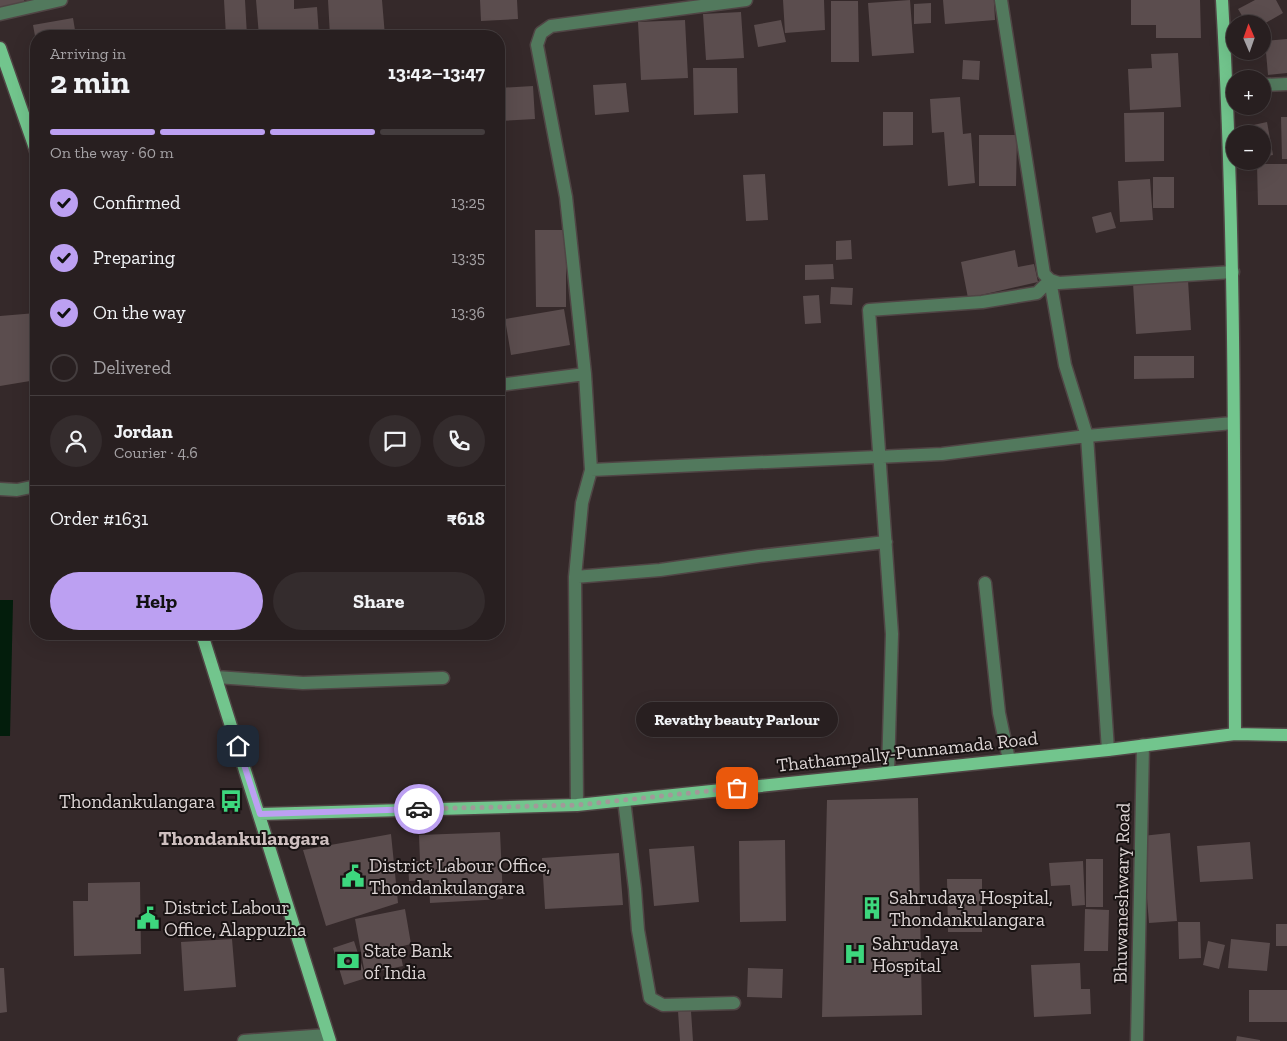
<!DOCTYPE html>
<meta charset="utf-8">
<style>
:root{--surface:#281f20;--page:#342c2d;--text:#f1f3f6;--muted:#a5a2a5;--line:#443d3e;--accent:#bca0f2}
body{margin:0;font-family:"Zilla Slab",serif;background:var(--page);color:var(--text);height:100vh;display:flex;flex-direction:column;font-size:19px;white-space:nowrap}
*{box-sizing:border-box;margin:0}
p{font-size:16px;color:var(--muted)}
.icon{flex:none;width:28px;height:28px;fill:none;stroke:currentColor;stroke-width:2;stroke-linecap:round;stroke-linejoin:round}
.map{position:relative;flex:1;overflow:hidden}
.drawer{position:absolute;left:30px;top:30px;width:475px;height:610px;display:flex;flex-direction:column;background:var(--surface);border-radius:20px;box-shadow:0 5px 20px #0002,0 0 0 1px var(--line)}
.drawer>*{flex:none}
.needle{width:32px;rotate:358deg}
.tools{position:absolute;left:1226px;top:15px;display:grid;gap:10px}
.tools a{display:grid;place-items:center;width:45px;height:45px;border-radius:50%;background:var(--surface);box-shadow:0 5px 20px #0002,0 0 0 1px var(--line);font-size:25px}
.pin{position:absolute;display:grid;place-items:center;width:42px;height:42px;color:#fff;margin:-21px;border-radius:10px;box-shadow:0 2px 8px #0006}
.courier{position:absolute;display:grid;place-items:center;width:50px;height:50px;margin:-25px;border:4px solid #bca0f2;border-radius:50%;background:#fff;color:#222;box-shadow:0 1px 6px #0007}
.bubble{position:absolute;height:35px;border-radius:18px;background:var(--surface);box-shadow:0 5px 20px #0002,0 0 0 1px var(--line);font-size:16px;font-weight:700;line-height:35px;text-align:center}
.headline em{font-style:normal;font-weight:700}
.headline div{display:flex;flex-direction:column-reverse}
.headline{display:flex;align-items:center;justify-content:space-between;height:85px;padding:0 20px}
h1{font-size:32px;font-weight:700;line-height:38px}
.bar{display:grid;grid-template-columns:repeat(4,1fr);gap:8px 5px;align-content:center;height:60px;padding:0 20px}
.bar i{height:6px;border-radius:4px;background:var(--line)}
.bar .on{background:var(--accent)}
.bar p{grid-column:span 4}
.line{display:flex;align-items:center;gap:12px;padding:0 20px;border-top:1px solid var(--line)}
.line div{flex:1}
.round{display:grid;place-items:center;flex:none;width:52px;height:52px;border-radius:26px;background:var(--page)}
ol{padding:0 20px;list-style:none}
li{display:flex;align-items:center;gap:15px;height:55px}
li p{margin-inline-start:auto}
li .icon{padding:5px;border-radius:50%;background:var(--accent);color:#111;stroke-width:4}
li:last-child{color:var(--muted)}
li i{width:28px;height:28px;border:2px solid var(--line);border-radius:50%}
.button{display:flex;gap:10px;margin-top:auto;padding:10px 20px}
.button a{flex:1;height:58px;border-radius:30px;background:var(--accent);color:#111;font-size:20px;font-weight:700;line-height:58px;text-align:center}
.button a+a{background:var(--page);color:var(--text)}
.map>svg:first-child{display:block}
.water{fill:#031d0c}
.building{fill:#5b4d4e}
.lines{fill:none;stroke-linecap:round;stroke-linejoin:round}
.minor-casing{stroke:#504545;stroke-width:15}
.major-casing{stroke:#504545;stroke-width:15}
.minor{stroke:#52795d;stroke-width:12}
.major{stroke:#72c58d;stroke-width:12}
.done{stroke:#a29999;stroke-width:5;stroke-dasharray:0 9}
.route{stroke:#bca0f2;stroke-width:6}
.labels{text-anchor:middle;stroke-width:4;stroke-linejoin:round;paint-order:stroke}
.street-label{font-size:19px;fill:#ddd5d5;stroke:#191313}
.poi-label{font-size:19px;fill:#ddd5d5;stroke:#191313;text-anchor:start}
.neighbourhood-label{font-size:20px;font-weight:bold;fill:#cfc0c0;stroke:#191313}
</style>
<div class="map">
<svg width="1287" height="1041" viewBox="0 0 1287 1041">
<rect width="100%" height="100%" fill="#35292a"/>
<!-- water -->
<path class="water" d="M 0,600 L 13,600 L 10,736 L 0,736 Z"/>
<!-- building -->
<path class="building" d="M 0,0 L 24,0 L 25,3 L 0,10 Z
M 224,0 L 245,0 L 247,36 L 226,36 Z
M 256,0 L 294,0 L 294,9 L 317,7 L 319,36 L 259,36 Z
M 328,0 L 382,0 L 385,36 L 330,36 Z
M 480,0 L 517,0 L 518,19 L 481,21 Z
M 783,0 L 824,0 L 825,30 L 785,33 Z
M 910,0 L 914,53 L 872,56 L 868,3 Z
M 943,0 L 994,0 L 995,20 L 945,24 Z
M 1131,0 L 1200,0 L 1201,38 L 1156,38 L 1156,25 L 1131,25 Z
M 1255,0 L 1276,0 L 1283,13 L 1262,25 L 1247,24 L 1238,9 Z
M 831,1 L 858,1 L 859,62 L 831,62 Z
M 931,3 L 931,23 L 914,24 L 914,4 Z
M 741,12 L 744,58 L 706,60 L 703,14 Z
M 73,18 L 76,36 L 35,36 L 33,25 Z
M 685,20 L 688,78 L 641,80 L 638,22 Z
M 781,20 L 786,42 L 758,47 L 754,25 Z
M 1287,39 L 1287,73 L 1268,75 L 1265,41 Z
M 1178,53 L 1181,107 L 1130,110 L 1128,69 L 1152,68 L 1151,54 Z
M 963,60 L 980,61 L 979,80 L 962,79 Z
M 693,68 L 737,68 L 738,113 L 694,115 Z
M 626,83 L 629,112 L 595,115 L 593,85 Z
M 533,86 L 535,119 L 499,121 L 499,88 Z
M 960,97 L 963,134 L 971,133 L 975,183 L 948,186 L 944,132 L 932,133 L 930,99 Z
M 883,112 L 913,112 L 913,145 L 883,146 Z
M 1164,112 L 1164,161 L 1125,162 L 1124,113 Z
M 1281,117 L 1287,117 L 1287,159 L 1282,159 Z
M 1267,122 L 1273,155 L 1262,157 L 1262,134 L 1245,134 L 1244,127 Z
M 979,135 L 1017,135 L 1016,186 L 979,186 Z
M 1257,164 L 1287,164 L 1287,205 L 1258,205 Z
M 765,174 L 768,220 L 746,221 L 743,175 Z
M 1153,177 L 1174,177 L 1174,208 L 1153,208 Z
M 1150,179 L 1153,220 L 1120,222 L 1118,181 Z
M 1111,212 L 1116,228 L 1096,233 L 1092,217 Z
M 505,213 L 506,226 L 499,227 L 499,214 Z
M 535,230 L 566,230 L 566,307 L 536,307 Z
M 851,240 L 852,259 L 836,260 L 836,241 Z
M 1015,250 L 1018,267 L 1034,264 L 1038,282 L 968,298 L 961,262 Z
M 833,264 L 834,279 L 805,280 L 805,265 Z
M 1188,280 L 1191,330 L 1136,334 L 1133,283 Z
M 831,287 L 853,288 L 852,305 L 830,304 Z
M 819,295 L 821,323 L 805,324 L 803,296 Z
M 564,309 L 570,345 L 511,355 L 505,319 Z
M 36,313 L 36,380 L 0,386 L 0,316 Z
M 1134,356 L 1194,356 L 1194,378 L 1134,379 Z
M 918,798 L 922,1015 L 822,1017 L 827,800 Z
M 500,832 L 503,899 L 430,903 L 429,880 L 409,881 L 408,861 L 420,861 L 419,835 Z
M 1170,833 L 1177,921 L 1149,923 L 1142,836 Z
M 391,834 L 398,903 L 326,926 L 303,850 Z
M 785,840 L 786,921 L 740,922 L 739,841 Z
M 1250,842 L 1253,879 L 1200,882 L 1197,846 Z
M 694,846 L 699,902 L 654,906 L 649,849 Z
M 619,853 L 623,905 L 545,909 L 542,858 Z
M 1086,859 L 1103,859 L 1103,907 L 1086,907 Z
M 1083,861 L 1085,905 L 1072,906 L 1070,885 L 1051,886 L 1049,863 Z
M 947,879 L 982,879 L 982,932 L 948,932 Z
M 140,882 L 141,954 L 74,956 L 73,901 L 88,901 L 88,883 Z
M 405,909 L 411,944 L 399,947 L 403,966 L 365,974 L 355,919 Z
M 1085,909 L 1109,910 L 1108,951 L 1084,951 Z
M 1178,922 L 1200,922 L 1201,958 L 1179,959 Z
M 1276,924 L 1287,924 L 1287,946 L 1276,946 Z
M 232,939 L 236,987 L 184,991 L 181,942 Z
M 1231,939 L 1270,943 L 1267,971 L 1228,968 Z
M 354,941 L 366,978 L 344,985 L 333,948 Z
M 1208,941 L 1225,945 L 1219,969 L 1203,965 Z
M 1080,963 L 1081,989 L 1090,989 L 1091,1014 L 1034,1017 L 1031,965 Z
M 0,968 L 4,968 L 7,1012 L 0,1013 Z
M 748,968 L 783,969 L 782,998 L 747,997 Z
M 1249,990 L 1287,990 L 1287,1022 L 1249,1022 Z
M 678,1011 L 691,1011 L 693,1041 L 680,1041 Z
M 1237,1036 L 1260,1040 L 1260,1041 L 1236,1041 Z"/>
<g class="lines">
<defs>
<path id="minor" d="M 1001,0 L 1044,274 L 1050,280 L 1059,283 L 1233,272
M 0,14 L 61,0
M 1262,85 L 1287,84
M 1050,280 L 1065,365 L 1087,436 L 1108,750
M 499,385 L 585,374
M 591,470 L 942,454 L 1087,436 L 1233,423
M 0,489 L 17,490 L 36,486
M 575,577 L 660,570 L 759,556 L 886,542
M 985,583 L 999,713 L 1009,760
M 216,677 L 303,683 L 443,678
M 888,772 L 892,634 L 869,310 L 982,302 L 1037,293 L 1050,280
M 624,800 L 635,889 L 638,930 L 650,998 L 663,1005 L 734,1003
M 577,805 L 575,577 L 582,503 L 591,470 L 585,374 L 566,197 L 537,45 L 541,33 L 551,26 L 746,0
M 244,1041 L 327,1035
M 1137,1041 L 1143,745"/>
<path id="major" d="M 1222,0 C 1236,244 1234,489 1235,734
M 0,48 L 36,151
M 202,634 L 330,1041
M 260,814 L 577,805 L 1108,750 L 1235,734 L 1287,735"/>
</defs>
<!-- minor casing -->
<use href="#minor" class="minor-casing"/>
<!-- major casing -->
<use href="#major" class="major-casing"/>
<!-- minor -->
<use href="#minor" class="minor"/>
<!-- major -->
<use href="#major" class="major"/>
</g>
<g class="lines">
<!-- done -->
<path class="done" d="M 419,809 L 577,805 L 737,788"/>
<!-- route -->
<path class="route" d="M 238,746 L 260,814 L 419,809"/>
</g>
<!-- icons -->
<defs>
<symbol id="bus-bare" viewBox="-9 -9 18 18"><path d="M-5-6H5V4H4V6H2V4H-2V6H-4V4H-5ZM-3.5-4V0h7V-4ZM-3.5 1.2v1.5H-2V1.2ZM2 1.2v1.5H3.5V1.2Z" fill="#3dd77e" stroke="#191313" stroke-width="2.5" paint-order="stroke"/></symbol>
<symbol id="civic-bare" viewBox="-9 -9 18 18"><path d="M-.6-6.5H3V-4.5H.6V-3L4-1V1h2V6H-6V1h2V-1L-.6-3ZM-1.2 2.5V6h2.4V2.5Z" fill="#3dd77e" stroke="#191313" stroke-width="2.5" paint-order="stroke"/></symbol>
<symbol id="building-bare" viewBox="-9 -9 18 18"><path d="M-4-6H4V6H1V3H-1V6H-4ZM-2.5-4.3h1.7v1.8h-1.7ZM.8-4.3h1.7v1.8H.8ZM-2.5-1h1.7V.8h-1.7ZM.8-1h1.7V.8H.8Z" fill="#3dd77e" stroke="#191313" stroke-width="2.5" paint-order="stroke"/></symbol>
<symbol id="hospital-bare" viewBox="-9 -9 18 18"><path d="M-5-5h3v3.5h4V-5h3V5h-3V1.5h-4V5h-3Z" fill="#3dd77e" stroke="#191313" stroke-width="2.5" paint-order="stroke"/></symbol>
<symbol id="bank-bare" viewBox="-9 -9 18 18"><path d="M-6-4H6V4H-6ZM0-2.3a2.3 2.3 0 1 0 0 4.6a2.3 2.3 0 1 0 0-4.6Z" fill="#3dd77e" stroke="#191313" stroke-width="2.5" paint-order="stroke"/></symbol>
</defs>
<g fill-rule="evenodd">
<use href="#bus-bare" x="215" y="785" width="32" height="32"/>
<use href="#civic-bare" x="337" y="860" width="32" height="32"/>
<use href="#building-bare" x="856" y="892" width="32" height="32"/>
<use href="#civic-bare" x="132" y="902" width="32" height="32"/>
<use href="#hospital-bare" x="839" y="938" width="32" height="32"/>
<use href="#bank-bare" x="332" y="945" width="32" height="32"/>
</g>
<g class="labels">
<!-- street labels -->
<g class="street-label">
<text transform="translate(907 751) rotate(-6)" y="7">Thathampally-Punnamada Road</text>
<text transform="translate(1121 893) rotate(-89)" y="7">Bhuwaneshwary Road</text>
</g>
<!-- poi labels -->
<g class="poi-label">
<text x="215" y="808" text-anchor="end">Thondankulangara</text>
<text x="369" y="872">District Labour Office,<tspan x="369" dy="22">Thondankulangara</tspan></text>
<text x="889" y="904">Sahrudaya Hospital,<tspan x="889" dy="22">Thondankulangara</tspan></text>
<text x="164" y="914">District Labour<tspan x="164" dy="22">Office, Alappuzha</tspan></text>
<text x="872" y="950">Sahrudaya<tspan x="872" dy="22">Hospital</tspan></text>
<text x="364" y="957">State Bank<tspan x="364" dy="22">of India</tspan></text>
</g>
<!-- neighbourhood labels -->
<g class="neighbourhood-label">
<text x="244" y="845">Thondankulangara</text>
</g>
</g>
</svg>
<div class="tools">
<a><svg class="needle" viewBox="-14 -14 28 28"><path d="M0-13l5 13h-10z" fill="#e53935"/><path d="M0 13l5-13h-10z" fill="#a5a2a5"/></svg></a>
<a>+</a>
<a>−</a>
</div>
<div class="pin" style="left:737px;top:788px;background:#ea580c"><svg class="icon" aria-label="bag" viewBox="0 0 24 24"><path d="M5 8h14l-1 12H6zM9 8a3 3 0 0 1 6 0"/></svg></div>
<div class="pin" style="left:238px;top:746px;background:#1f2937"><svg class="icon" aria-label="home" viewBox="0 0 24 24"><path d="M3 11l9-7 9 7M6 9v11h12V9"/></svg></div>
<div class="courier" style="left:419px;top:809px"><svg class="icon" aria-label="car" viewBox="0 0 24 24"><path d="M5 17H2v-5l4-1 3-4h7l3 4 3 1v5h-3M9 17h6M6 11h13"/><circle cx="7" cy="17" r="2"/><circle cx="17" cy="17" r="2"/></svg></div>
<div class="bubble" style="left:636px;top:702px;width:202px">Revathy beauty Parlour</div>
<section class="drawer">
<div class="headline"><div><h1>2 min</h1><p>Arriving in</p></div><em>13:42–13:47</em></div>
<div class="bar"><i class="on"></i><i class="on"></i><i class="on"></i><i></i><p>On the way · 60 m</p></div>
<ol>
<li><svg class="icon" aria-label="check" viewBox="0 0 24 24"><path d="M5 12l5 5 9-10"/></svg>Confirmed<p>13:25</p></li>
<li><svg class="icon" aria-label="check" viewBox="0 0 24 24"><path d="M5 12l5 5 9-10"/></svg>Preparing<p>13:35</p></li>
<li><svg class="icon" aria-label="check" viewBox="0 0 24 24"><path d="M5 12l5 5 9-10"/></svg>On the way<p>13:36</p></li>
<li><i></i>Delivered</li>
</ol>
<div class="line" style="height:90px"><a class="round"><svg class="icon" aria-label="person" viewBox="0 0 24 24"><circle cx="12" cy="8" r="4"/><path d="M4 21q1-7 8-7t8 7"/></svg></a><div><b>Jordan</b><p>Courier · 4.6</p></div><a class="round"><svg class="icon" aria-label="chat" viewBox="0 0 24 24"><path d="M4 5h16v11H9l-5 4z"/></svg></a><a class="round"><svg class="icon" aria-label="phone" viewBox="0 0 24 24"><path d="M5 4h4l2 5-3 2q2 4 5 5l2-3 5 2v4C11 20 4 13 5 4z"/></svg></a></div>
<div class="line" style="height:65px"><div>Order #1631</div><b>₹618</b></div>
<div class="button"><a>Help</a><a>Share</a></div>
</section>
</div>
